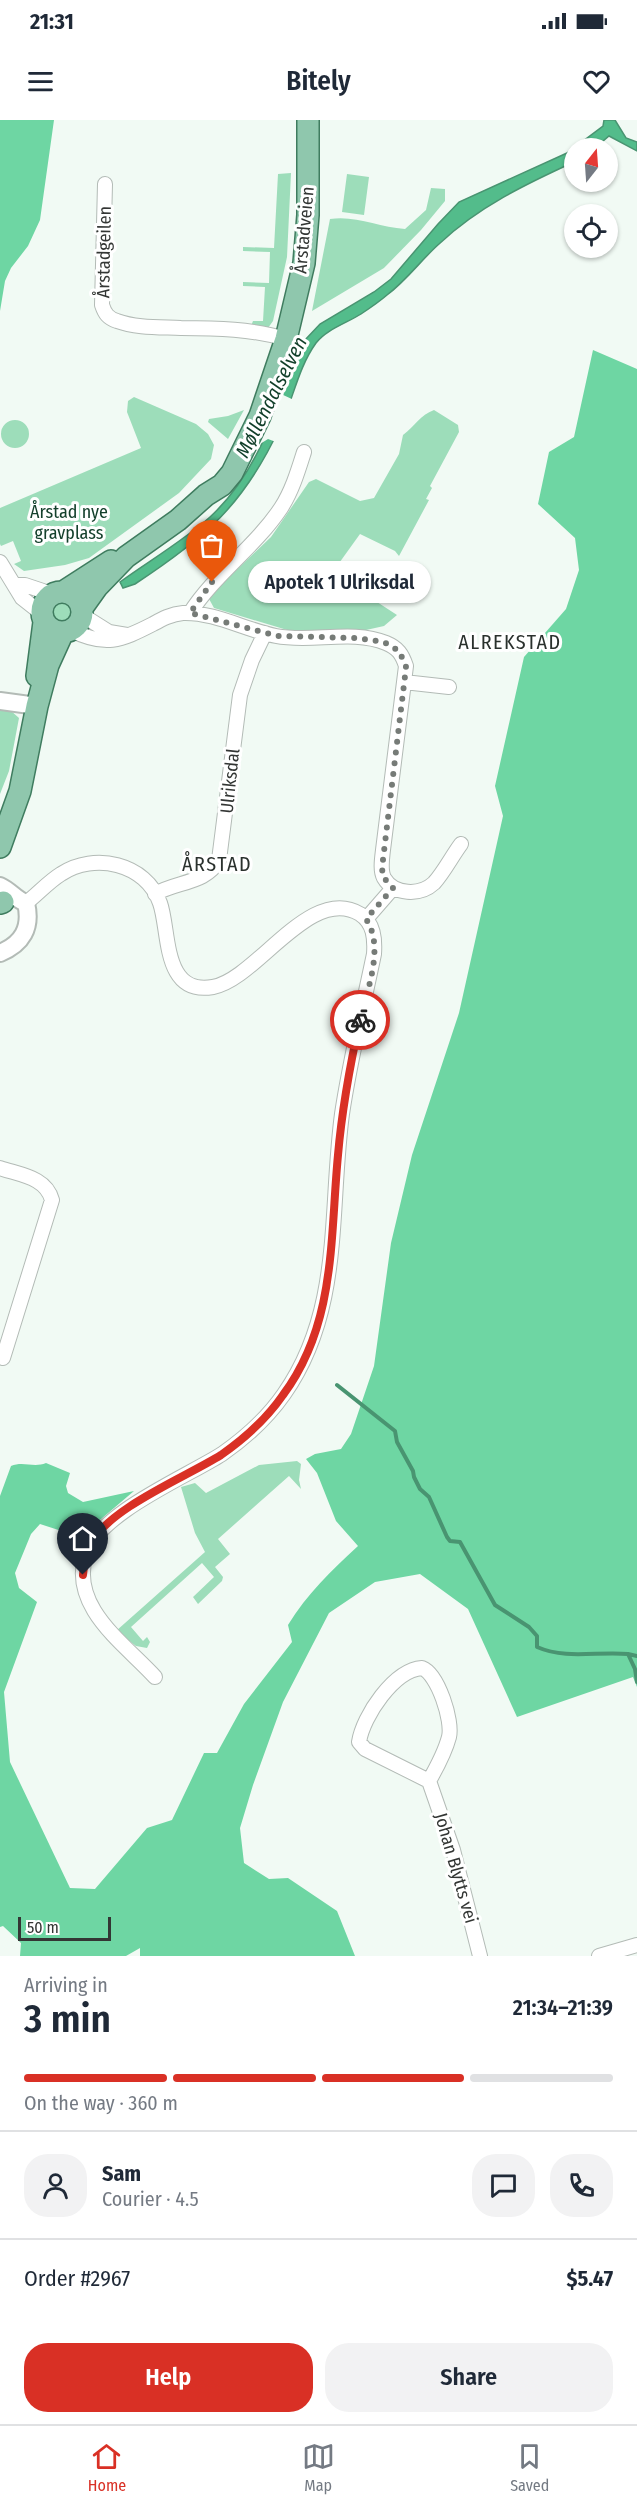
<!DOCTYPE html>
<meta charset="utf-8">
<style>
:root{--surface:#fff;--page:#f2f2f3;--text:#1f2937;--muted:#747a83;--line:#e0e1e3;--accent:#d93025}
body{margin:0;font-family:"Fira Sans Condensed",sans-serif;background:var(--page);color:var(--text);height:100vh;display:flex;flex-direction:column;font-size:22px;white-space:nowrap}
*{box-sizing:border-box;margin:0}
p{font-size:20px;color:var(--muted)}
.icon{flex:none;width:33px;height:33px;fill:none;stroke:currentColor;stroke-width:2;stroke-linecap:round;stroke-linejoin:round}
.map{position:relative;height:1836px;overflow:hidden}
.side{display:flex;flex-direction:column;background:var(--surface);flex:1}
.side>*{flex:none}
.needle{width:39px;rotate:17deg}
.tools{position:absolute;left:564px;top:18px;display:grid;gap:12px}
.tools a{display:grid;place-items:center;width:54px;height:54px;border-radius:50%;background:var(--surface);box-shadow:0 2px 4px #0004;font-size:30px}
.scale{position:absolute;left:18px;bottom:15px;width:93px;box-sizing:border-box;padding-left:6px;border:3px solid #333634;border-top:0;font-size:16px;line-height:21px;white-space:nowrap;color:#333634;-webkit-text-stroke:4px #fff;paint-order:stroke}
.pin{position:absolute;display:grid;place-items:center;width:51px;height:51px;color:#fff;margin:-62px -26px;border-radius:50% 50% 50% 0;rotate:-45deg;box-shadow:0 0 6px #0007}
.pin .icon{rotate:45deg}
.courier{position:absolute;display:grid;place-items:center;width:60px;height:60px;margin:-30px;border:4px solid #d93025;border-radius:50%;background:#fff;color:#222;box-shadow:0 2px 8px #0007}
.bubble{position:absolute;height:42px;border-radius:21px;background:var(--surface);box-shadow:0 2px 4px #0004;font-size:20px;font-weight:600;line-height:42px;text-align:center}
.headline em{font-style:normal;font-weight:600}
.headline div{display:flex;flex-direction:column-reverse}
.headline{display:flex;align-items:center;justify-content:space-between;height:102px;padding:0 24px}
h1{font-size:39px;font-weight:600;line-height:45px}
.bar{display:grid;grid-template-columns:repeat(4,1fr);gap:9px 6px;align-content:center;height:72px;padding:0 24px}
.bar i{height:8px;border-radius:4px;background:var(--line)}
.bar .on{background:var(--accent)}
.bar p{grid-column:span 4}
.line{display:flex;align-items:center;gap:15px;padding:0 24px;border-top:2px solid var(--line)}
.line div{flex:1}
.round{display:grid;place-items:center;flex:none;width:63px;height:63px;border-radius:24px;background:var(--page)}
.primary-button{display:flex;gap:12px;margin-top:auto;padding:12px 24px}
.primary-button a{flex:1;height:69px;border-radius:24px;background:var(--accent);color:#fff;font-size:24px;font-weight:600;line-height:69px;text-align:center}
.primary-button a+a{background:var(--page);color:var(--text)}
.status{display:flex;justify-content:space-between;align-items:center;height:42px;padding:0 30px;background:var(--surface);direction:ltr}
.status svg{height:16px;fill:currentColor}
header{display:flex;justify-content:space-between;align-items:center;height:78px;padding:0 24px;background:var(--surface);font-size:27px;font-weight:600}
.dock{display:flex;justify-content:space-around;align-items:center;height:84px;border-top:2px solid var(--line);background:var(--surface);font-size:16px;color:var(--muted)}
.dock a{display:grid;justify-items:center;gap:3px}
.dock .on{color:var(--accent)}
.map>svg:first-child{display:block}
.green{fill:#9dddba}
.forest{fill:#6ed6a3}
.water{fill:#53bc8b;stroke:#499471;stroke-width:1.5}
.pier{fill:#f1faf4}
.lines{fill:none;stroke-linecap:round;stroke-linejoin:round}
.stream{stroke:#499471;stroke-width:4}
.minor-casing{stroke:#b3bbb6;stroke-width:16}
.tertiary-casing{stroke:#b3bbb6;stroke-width:20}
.primary-casing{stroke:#3f7c5f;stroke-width:24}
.minor{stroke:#fff;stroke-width:14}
.tertiary{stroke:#fff;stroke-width:16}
.primary{stroke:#8fc7ad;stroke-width:21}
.done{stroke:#767b77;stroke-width:6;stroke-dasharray:0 10.8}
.route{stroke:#d93025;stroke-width:8}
.labels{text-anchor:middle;stroke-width:6;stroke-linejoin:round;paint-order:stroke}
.street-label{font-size:18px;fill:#333634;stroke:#fff}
.park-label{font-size:18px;fill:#14402c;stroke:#fff}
.water-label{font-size:20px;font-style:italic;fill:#103e29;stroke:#fff}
.neighbourhood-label{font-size:20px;letter-spacing:1.5px;fill:#2a312d;stroke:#fff}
</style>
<div class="status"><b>21:31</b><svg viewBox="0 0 49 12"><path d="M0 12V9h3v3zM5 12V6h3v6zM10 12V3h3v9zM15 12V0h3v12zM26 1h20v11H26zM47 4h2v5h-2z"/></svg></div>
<header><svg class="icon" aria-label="menu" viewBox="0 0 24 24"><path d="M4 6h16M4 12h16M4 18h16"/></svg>Bitely<svg class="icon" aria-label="heart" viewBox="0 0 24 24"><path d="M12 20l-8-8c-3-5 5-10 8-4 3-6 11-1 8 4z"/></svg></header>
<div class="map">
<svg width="637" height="1836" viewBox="0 0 637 1836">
<rect width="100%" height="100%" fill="#f1faf4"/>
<!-- green -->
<path class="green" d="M 291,53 L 287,137 L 273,201 L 268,208 L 251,206 L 253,201 L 263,201 L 265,167 L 243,166 L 243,162 L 269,163 L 270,132 L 243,131 L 243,127 L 274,128 L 278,54 Z
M 347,54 L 369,57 L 364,95 L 342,92 Z
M 431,68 L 445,69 L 445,81 L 421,110 L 384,148 L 312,191 L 330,99 C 355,95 379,107 405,109 L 426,90 Z
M 134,277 L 196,304 L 208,314 L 214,325 L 211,339 L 179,373 L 89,438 L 65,445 L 24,451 L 14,444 L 21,441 L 13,421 L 1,426 L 0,424 L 0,388 L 141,328 L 127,292 L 128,281 Z
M 244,290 L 228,319 L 208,302 L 209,299 L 228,296 Z
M 434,290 L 458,305 L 459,312 L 430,366 L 432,368 L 426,379 L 429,380 L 399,436 L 395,431 L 360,414 L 337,446 L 354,467 L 397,495 L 384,506 L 366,510 L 297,513 L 214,488 L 208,477 L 271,417 L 309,362 L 316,359 L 360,381 L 374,378 L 399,334 L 403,315 C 415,306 420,295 434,290 Z
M1 314a14 14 0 1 1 28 0a14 14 0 1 1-28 0Z
M51 492a10 10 0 1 1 20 0a10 10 0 1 1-20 0Z
M 0,590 L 10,590 L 19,598 L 9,651 L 0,674 Z
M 297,1341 L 301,1344 L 299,1360 L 301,1369 L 289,1356 L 218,1419 L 230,1434 L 215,1447 L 223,1457 L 222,1461 L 198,1484 L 193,1477 L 214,1457 L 202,1443 L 131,1507 L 143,1521 L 147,1517 L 150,1522 L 147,1528 L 136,1526 L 116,1511 L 205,1432 L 195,1413 L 181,1367 L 195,1363 L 206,1373 L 259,1345 Z"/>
<!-- forest -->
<path class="forest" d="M 0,0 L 54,0 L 40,100 L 28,126 L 11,148 L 5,161 L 0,191 Z
M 593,230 L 637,249 L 637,1567 L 633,1557 L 517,1597 L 468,1489 L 420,1454 L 375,1462 L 329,1493 L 283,1582 L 253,1665 L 240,1708 L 244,1743 L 269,1759 L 288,1758 L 337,1791 L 355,1836 L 140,1836 L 140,1828 L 126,1836 L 20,1836 L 21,1823 L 3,1806 L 0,1807 L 0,1376 L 11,1346 C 23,1341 34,1348 46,1343 L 70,1353 L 66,1366 L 68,1373 L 83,1382 L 134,1371 L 80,1417 L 40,1404 L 31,1414 L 15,1453 L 19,1468 L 37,1482 L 4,1572 L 10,1642 L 70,1768 L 95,1769 L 147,1708 L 172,1700 L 204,1633 L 217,1633 L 244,1584 L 292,1522 L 288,1505 C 307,1474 331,1451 358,1426 L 336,1401 L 317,1353 L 306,1339 L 315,1334 L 341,1329 L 351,1314 L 374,1246 L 391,1123 L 412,1035 L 459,893 L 503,696 L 495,666 L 524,537 L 566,489 L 579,450 L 575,418 L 538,384 L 549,332 L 574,317 Z"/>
<!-- water -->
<path class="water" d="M 604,0 L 615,0 L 626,18 L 637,22 L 637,31 L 609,16 L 595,28 L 574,28 L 574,42 C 526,64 478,87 439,124 C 421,140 407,160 387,175 C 379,182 370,188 361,194 C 347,203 327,209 316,223 C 298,248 293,280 280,307 C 244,385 205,418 135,464 L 123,468 L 120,462 C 149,441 183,421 210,397 C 259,352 280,283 299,221 L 304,221 L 320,204 L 374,172 L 391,159 L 438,104 L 459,82 L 567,33 L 603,6 Z"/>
<!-- pier -->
<path class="pier" d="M 281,274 L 294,280 L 283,308 L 276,322 L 268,319 L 260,324 Z"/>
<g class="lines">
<!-- stream -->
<path class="stream" d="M 337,1265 L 395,1311 L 397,1322 L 413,1351 L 414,1357 L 420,1369 L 429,1377 L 447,1417 L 450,1421 L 460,1422 L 495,1485 L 529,1507 L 537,1516 L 537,1527 C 567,1540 597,1531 628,1534 L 635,1549 L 637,1562
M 628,1534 L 637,1536"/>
<defs>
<path id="minor" d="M 105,64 L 102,185 C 105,194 108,198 117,201 C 136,208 160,207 181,208 C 216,208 253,209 286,219
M 0,442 L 22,478 L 41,493
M 14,465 L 25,465 L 52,474
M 190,493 C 215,454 255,427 281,388 C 292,371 298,351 304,332
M 82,495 L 109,512 L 127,515
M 71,510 C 105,527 120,521 153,504 C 162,499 171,494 183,493 C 215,492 245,510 276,516 C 312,523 352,509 386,523 C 398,528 402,534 406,546 L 383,730 C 382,739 380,750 384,758 C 394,775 420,776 434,763 C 444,752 452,736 461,724
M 404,562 L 449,567
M 155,774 C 177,761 206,764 219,740 L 240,575 L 252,540 L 265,513
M 26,783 C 38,774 48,762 61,754 C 94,732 146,743 160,783 C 170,811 162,876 213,867 C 257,859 310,764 360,794 C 374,803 375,819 374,834 C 363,887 350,940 342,994 C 329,1091 343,1190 284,1274 C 268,1297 245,1318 222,1334 C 186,1357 99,1393 86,1434 C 69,1487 124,1523 155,1557
M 366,799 L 393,768
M 0,1048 C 20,1055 46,1057 52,1080 L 3,1238
M 422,1548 C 438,1554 453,1601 449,1617 C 445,1632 437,1647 429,1661 L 365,1629 L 359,1622 C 363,1596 394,1550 422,1548 Z
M 429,1661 L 453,1730 L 480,1836
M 599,1836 L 637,1825"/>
<path id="tertiary" d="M 0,581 L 37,586
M 0,766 C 11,771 16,780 26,783 C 32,808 22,824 0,833"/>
<path id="primary" d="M42 492a20 20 0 1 1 40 0a20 20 0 1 1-40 0Z
M 63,472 L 111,441
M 82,488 L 97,467 L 126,437 L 178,400 L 206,375 L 222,365 L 232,353 L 260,296 L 286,219 L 304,143 L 308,95 L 308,0
M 37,556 L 44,502
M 0,727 L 20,671 L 37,586 L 48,545 L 63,512
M 0,783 L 3,782"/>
</defs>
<!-- minor casing -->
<use href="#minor" class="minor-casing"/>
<!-- tertiary casing -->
<use href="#tertiary" class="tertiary-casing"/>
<!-- primary casing -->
<use href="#primary" class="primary-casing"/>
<!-- minor -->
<use href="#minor" class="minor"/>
<!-- tertiary -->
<use href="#tertiary" class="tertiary"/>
<!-- primary -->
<use href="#primary" class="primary"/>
</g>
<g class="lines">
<!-- done -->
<path class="done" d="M 212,462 L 190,493 L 278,516 L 357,518 L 384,522 L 399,531 L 406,546 L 405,556 L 382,748 L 383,757 L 393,768 L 366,799 C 385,827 367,870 360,900"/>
<!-- route -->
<path class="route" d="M 83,1455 C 84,1444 85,1434 90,1424 C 111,1387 184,1358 221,1335 C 244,1319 267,1298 283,1275 C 336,1204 330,1119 338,1035 C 342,989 350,945 360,900"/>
</g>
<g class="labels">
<!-- street labels -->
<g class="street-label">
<text transform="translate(304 110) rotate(-85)" y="6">Årstadveien</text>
<text transform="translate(104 132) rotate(-89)" y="6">Årstadgeilen</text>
<text transform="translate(230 661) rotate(-84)" y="6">Ulriksdal</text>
<text transform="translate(456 1748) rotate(74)" y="6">Johan Blytts vei</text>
</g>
<!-- park labels -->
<g class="park-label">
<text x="69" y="398">Årstad nye<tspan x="69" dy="21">gravplass</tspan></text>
</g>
<!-- water labels -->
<g class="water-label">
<text transform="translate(271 277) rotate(-63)" y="7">Møllendalselven</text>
</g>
<!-- neighbourhood labels -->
<g class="neighbourhood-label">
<text x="510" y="529">ALREKSTAD</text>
<text x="217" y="751">ÅRSTAD</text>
</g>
</g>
</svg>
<div class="tools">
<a><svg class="needle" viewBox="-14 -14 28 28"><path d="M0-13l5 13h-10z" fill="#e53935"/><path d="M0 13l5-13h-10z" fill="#747a83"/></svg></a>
<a><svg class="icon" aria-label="locate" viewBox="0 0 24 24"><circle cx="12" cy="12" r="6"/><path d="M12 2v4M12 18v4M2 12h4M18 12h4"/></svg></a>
</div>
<div class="scale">50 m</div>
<div class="pin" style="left:212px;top:462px;background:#ea580c"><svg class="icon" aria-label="bag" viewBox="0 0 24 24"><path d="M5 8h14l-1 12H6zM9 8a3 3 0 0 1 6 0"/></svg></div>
<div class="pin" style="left:83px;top:1455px;background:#1f2937"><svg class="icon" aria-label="home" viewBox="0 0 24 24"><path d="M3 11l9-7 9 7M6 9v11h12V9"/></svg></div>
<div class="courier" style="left:360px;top:900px"><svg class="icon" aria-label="bike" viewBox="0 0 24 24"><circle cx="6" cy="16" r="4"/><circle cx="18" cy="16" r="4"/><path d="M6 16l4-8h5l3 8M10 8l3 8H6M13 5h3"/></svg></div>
<div class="bubble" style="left:248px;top:441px;width:183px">Apotek 1 Ulriksdal</div>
</div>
<section class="side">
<div class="headline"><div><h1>3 min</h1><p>Arriving in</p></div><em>21:34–21:39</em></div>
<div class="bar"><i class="on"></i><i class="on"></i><i class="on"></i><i></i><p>On the way · 360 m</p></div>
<div class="line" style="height:108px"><a class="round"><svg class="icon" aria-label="person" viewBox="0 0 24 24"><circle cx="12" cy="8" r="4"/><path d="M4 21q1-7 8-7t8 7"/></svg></a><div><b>Sam</b><p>Courier · 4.5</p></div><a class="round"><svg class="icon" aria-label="chat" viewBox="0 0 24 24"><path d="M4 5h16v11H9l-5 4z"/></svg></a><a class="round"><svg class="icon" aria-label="phone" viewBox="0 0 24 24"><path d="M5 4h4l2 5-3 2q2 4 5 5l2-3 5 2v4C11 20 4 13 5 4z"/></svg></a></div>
<div class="line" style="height:78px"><div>Order #2967</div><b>$5.47</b></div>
<div class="primary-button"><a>Help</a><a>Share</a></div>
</section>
<nav class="dock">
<a class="on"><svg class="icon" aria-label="home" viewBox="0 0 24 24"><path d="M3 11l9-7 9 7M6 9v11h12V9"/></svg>Home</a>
<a><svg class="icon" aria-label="map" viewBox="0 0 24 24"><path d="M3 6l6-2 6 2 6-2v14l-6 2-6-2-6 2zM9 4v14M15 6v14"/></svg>Map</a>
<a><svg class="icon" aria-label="saved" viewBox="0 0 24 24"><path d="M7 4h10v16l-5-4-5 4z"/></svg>Saved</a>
</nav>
